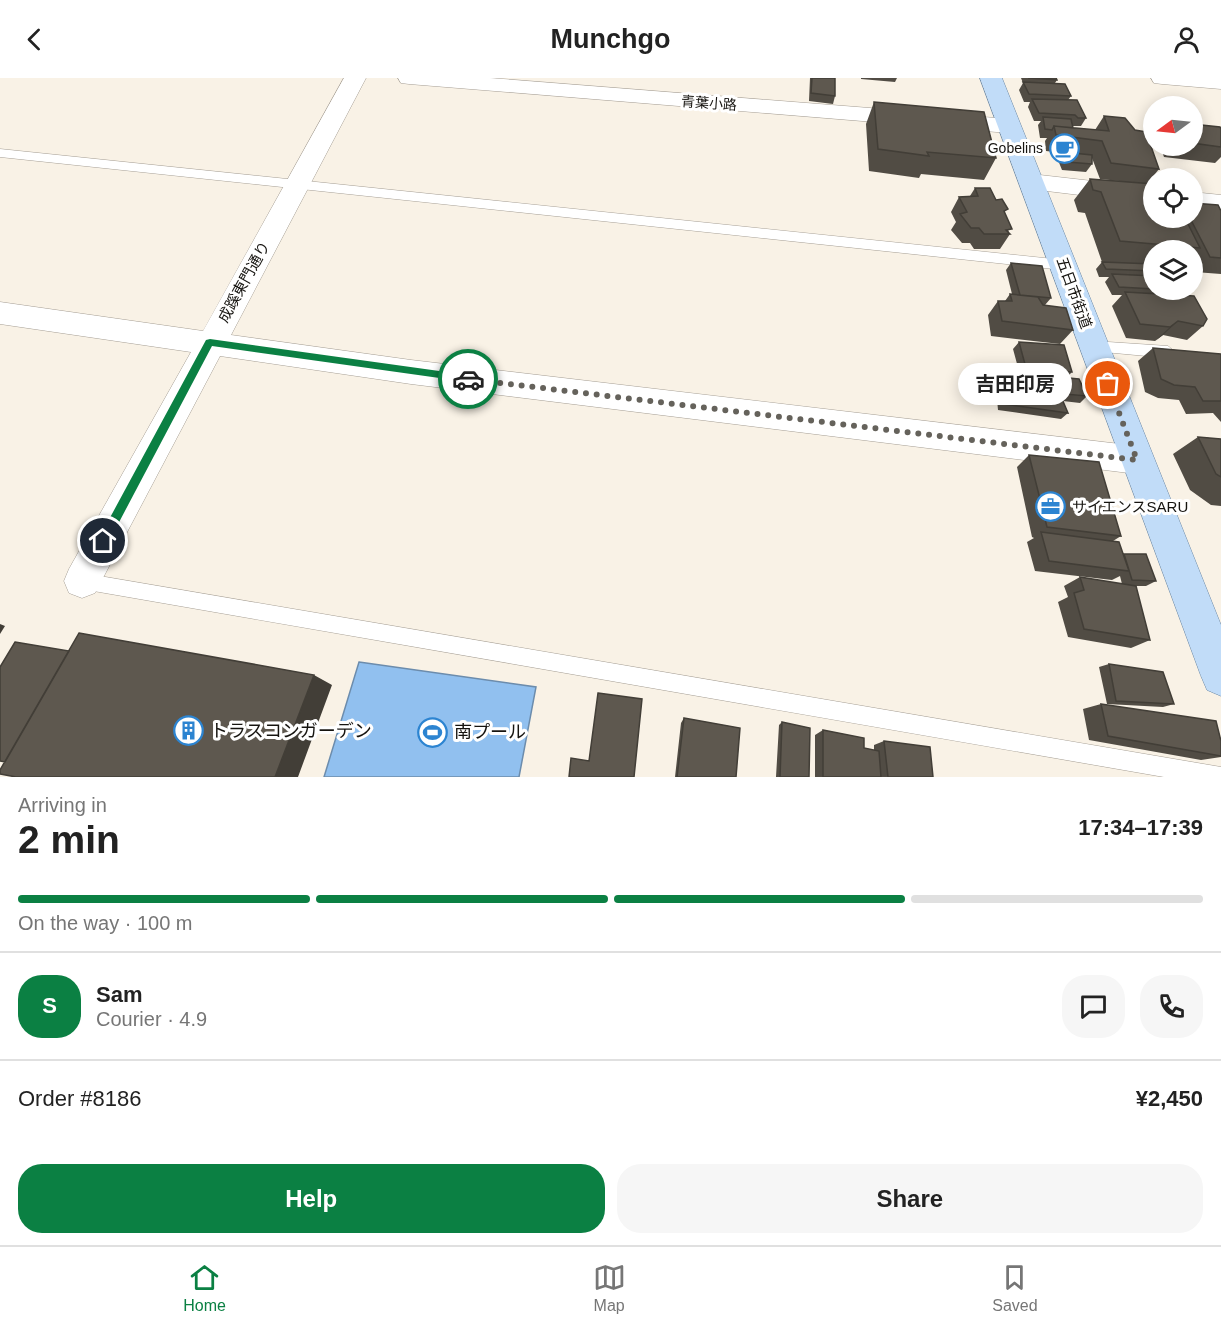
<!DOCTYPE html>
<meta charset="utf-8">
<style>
:root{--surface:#fff;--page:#f6f6f6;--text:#222;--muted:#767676;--line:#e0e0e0;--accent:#0b8043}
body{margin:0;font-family:Arial,"Noto Sans JP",sans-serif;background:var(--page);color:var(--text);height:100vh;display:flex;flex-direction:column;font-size:22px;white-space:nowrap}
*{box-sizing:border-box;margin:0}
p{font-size:20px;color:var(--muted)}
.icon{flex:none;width:33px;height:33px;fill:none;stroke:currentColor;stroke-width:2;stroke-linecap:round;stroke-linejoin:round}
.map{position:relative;height:699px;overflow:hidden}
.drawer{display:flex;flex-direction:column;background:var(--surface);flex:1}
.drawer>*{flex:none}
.needle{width:39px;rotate:255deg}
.buttons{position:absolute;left:1143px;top:18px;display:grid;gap:12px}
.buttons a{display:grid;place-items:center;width:60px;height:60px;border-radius:50%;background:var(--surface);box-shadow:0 3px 15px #0003;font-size:30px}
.pin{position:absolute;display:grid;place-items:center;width:51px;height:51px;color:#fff;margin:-26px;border:3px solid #fff;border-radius:50%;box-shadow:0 2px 6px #0007}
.courier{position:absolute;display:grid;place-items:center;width:60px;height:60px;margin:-30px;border:4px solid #0b8043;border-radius:50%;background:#fff;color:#222;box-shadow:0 2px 8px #0007}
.bubble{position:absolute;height:42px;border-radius:21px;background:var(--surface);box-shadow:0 3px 15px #0003;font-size:20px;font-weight:700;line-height:42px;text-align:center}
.summary em{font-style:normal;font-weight:700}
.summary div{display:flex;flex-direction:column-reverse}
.summary{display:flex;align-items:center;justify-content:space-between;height:102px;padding:0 18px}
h1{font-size:39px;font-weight:700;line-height:45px}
.bar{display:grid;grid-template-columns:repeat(4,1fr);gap:9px 6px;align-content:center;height:72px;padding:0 18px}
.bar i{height:8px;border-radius:4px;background:var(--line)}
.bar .active{background:var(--accent)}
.bar p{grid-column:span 4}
.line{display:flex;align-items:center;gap:15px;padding:0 18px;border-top:2px solid var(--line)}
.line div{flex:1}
.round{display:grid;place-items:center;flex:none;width:63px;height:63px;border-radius:24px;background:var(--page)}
.primary-button{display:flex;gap:12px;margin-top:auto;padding:12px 18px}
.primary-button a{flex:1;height:69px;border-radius:24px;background:var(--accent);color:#fff;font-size:24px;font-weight:700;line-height:69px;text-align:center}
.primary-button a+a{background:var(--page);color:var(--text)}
header{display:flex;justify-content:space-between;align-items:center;height:78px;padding:0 18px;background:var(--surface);font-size:27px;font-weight:700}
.dock{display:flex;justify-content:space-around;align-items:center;height:84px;border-top:2px solid var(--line);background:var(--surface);font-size:16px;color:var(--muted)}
.dock a{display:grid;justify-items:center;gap:3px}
.dock .active{color:var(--accent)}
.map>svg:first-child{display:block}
.water{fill:#91c0ef;stroke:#6c8cac;stroke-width:1.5}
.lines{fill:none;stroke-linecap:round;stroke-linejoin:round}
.lane-casing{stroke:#a59e94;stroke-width:1}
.street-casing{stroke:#a59e94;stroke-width:1}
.primary-casing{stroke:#6a87a4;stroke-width:1}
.lane{fill:#fff;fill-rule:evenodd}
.street{fill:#fff;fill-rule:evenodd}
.primary{fill:#c1dcf8;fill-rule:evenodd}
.wall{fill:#514c44}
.shaded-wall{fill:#423e37}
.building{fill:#5e584f;stroke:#423e37;stroke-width:1.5}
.route{fill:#0b8043}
.done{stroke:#65625b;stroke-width:6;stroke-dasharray:0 10.8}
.labels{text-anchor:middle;stroke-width:6;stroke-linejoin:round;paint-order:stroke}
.far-street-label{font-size:14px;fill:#161410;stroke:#fff}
.far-poi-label{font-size:14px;fill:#161410;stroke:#fff;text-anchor:end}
.street-label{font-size:15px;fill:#161410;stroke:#fff}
.poi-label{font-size:15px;fill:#161410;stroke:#fff;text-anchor:start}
.near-poi-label{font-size:18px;fill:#161410;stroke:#fff;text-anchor:start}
</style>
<header><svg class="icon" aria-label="back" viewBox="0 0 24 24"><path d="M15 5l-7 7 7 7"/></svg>Munchgo<svg class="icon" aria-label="person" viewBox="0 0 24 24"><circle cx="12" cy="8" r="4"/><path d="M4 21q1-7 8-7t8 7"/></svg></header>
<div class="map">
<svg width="1221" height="699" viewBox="0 0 1221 699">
<rect width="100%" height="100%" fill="#f9f2e6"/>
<!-- water -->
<path class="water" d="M 359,584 L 536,609 L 519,699 L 324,699 Z"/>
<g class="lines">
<defs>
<path id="lane" d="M 0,71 L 1063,182 L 1069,187 L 1063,192 L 0,79 Z
M 1093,263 L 1168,268 L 1175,274 L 1168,280 L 1093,273 L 1086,268 Z
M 82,495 L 1221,689 L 1221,699 L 1164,699 L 82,511 L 76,509 L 73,503 L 76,497 Z"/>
<path id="street" d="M 344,0 L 366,0 L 231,257 L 411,282 L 1137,368 L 1148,372 L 1153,382 L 1148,392 L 1137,396 L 411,306 L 220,278 L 95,515 L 82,520 L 69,515 L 64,503 L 69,491 L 191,274 L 0,246 L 0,224 L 203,253 Z
M 398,0 L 490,0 L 1009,41 L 1017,43 L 1020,48 L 1017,53 L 1009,55 L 409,6 L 401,5 Z
M 1151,0 L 1221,0 L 1221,11 L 1162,6 L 1154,5 Z
M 1031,96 L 1154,110 L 1154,126 L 1022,110 L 1019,104 L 1022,98 Z
M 1192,114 L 1221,117 L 1221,133 L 1192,130 Z"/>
<path id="primary" d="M 980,0 L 1002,0 L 1221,547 L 1221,618 L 1207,612 L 1201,598 Z"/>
</defs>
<!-- lane casing -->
<use href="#lane" class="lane-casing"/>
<!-- street casing -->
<use href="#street" class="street-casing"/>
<!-- primary casing -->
<use href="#primary" class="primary-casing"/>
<!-- lane -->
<use href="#lane" class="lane"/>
<!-- street -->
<use href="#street" class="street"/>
<!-- primary -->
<use href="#primary" class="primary"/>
</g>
<!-- wall -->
<path class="wall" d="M 810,0 L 835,0 L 835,18 L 833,26 L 809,23 Z
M 861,0 L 897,0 L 895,4 L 861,1 Z
M 1021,0 L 1056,0 L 1057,2 L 1055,5 L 1071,18 L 1068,22 L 1086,40 L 1081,48 L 1073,48 L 1073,50 L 1095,52 L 1104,38 L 1159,91 L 1148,105 L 1154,140 L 1192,140 L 1221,133 L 1221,196 L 1195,194 L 1192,189 L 1192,172 L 1154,172 L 1154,212 L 1184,212 L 1179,217 L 1203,248 L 1187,262 L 1163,257 L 1155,263 L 1126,260 L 1112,228 L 1122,217 L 1112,217 L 1105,204 L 1109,199 L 1099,199 L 1096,191 L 1102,184 L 1085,135 L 1078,134 L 1074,122 L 1090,101 L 1120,103 L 1100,101 L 1092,80 L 1092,86 L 1086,94 L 1062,92 L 1058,82 L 1063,75 L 1046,73 L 1045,63 L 1047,60 L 1040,60 L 1038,47 L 1041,43 L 1034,43 L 1028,29 L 1030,24 L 1024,24 L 1019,12 L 1023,5 Z
M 874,24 L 996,80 L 984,102 L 921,96 L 919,100 L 869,93 L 866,46 Z
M 1192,46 L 1221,51 L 1221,79 L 1215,85 L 1164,79 L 1160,68 L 1192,68 Z
M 975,110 L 996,122 L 1005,136 L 1009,155 L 1010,156 L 1000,171 L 974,171 L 970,165 L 962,165 L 951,152 L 956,144 L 951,134 L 959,119 L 970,118 Z
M 1011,185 L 1051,220 L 1045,227 L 1073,252 L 1060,266 L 991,258 L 988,237 L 998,223 L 1005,223 L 1010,216 L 1012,216 L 1006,192 Z
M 1019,264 L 1072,294 L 1066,300 L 1087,318 L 1080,325 L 1063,323 L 1068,335 L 1061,341 L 998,332 L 997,321 L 1003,314 L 1023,317 L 1020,303 L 1025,298 L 1020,297 L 1013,271 Z
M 1153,270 L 1221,276 L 1221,344 L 1213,335 L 1186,336 L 1179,322 L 1158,320 L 1145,314 L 1138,283 Z
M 1198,359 L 1221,361 L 1221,428 L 1211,427 L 1190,412 L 1173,376 Z
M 1029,377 L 1121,458 L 1113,463 L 1124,476 L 1156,503 L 1146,508 L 1132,508 L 1150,562 L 1131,570 L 1068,559 L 1058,524 L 1068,519 L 1064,508 L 1080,499 L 1122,506 L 1120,498 L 1112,502 L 1035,493 L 1027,464 L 1034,460 L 1032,459 L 1017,389 Z
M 1109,586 L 1174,626 L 1163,629 L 1107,626 L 1099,589 Z
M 1101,626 L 1221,663 L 1221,679 L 1201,682 L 1089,662 L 1083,631 Z
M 684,640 L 736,699 L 675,699 L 681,645 Z
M 782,644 L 809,699 L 776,699 L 779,647 Z
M 823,652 L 864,670 L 874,672 L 874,667 L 884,663 L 933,699 L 815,699 L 815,657 Z"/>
<!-- shaded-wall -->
<path class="shaded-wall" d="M 1178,243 L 1163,257 L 1155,263 L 1170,249 Z
M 0,546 L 5,548 L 0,556 Z
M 314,597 L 332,607 L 298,699 L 275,699 Z"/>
<!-- building -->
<path class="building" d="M 812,0 L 835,0 L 835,18 L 811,15 Z
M 1028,0 L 1056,0 L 1057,2 Z
M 1023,4 L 1065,6 L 1071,18 L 1029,16 Z
M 1032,21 L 1077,22 L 1086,40 L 1078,40 L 1075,37 L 1039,35 Z
M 874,24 L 984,34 L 996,80 L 927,74 L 929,78 L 878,71 Z
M 1104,38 L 1125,40 L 1135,52 L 1146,54 L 1159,91 L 1111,85 L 1102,63 L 1056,57 L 1054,48 L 1109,53 Z
M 1043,39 L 1071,41 L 1073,50 L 1054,48 L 1052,52 L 1045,51 Z
M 1192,46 L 1220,49 L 1221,51 L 1221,69 L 1192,65 Z
M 1063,74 L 1092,77 L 1092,86 L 1067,84 Z
M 1090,101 L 1154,106 L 1154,140 L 1185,140 L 1200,170 L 1120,163 L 1101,114 L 1093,112 Z
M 975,110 L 990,110 L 996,122 L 1002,121 L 1008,131 L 1004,133 L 1012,151 L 1006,152 L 1010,156 L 984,156 L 979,150 L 971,150 L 960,136 L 967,134 L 959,119 L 978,118 Z
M 1192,125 L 1218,127 L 1221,133 L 1221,180 L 1210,179 L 1190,140 L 1192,140 Z
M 1102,184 L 1154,186 L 1154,193 L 1106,191 Z
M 1011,185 L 1042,188 L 1051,220 L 1020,217 Z
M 1112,196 L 1154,198 L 1154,211 L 1119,209 Z
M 1125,214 L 1194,218 L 1207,241 L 1203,248 L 1178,243 L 1170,249 L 1140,246 Z
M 1010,216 L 1038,219 L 1043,227 L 1066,230 L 1073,252 L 1002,243 L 998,223 L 1012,223 Z
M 1019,264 L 1064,267 L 1072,294 L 1026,290 Z
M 1153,270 L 1221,276 L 1221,323 L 1203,323 L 1195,309 L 1174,307 L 1161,301 Z
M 1026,296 L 1079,301 L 1087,318 L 1030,313 Z
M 1003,314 L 1062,321 L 1068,335 L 1004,326 Z
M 1198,359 L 1221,361 L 1221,399 L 1216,396 Z
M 1029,377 L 1099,384 L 1121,458 L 1047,449 Z
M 1041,454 L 1119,464 L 1129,493 L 1049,483 Z
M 1124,476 L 1146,476 L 1156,503 L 1132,502 Z
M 1080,499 L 1136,508 L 1150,562 L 1084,551 L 1074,515 L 1084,512 Z
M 79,555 L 314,597 L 275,699 L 16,699 L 0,696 L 0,692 Z
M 15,564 L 69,573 L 5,684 L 0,683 L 0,589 Z
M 1109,586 L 1163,594 L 1174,626 L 1116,623 Z
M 598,615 L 642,621 L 634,699 L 569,699 L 571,680 L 589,683 Z
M 1101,626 L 1216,643 L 1221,663 L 1221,678 L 1108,658 Z
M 684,640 L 740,650 L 736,699 L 677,699 Z
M 782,644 L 810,650 L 809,699 L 780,699 Z
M 823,652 L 864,660 L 864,670 L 879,673 L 881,699 L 823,699 Z
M 884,663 L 930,669 L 933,699 L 888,699 Z"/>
<!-- route -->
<path class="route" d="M 210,261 L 468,297 L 473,301 L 468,304 L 212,268 L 107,467 L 99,467 L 99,460 L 206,262 Z"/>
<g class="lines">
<!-- done -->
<path class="done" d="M 468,301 L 1137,382 L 1108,306"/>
</g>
<!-- icons -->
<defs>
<symbol id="cafe-ring" viewBox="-11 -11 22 22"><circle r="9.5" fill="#fff" stroke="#2c84d1" stroke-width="1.5"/><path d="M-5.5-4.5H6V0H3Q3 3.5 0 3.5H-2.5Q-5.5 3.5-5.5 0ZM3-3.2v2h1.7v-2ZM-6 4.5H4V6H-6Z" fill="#2c84d1"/></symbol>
<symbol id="office-ring" viewBox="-11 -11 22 22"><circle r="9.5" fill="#fff" stroke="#2c84d1" stroke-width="1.5"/><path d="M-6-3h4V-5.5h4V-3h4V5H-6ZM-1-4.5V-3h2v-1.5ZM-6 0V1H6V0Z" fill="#2c84d1"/></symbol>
<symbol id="building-ring" viewBox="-11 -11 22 22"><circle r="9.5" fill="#fff" stroke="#2c84d1" stroke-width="1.5"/><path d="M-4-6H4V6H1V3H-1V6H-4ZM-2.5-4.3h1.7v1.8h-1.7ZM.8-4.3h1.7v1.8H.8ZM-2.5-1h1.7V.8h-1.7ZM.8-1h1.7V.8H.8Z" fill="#2c84d1"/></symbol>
<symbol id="stadium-ring" viewBox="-11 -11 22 22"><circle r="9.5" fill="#fff" stroke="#2c84d1" stroke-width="1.5"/><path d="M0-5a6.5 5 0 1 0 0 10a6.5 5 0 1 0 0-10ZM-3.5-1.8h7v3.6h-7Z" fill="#2c84d1"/></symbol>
</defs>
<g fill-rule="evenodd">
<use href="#cafe-ring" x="1048" y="54" width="33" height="33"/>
<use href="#office-ring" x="1034" y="412" width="33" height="33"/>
<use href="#building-ring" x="172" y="636" width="33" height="33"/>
<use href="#stadium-ring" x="416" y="638" width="33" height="33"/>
</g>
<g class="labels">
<!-- far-street labels -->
<g class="far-street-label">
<text transform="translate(709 25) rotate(4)" y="5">青葉小路</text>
</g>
<!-- far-poi labels -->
<g class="far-poi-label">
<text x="1043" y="75">Gobelins</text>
</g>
<!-- street labels -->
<g class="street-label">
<text transform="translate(244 204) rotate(-61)" y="5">成蹊東門通り</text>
<text transform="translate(1074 215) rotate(70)" y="5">五日市街道</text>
</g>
<!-- poi labels -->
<g class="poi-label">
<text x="1072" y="434">サイエンスSARU</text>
</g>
<!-- near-poi labels -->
<g class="near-poi-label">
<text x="210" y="659">トラスコンガーデン</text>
<text x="454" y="660">南プール</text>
</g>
</g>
</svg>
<div class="buttons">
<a><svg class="needle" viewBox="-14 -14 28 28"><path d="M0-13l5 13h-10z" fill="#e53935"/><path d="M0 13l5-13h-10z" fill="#767676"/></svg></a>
<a><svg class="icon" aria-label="locate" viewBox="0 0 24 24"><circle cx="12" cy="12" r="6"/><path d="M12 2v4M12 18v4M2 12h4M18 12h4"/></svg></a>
<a><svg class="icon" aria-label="layers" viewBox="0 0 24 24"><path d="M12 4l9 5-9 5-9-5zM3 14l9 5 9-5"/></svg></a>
</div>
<div class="pin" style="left:1108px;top:306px;background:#ea580c"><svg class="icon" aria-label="bag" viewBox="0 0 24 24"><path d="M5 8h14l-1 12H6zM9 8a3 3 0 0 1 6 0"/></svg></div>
<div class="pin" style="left:103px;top:463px;background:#1f2937"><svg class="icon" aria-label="home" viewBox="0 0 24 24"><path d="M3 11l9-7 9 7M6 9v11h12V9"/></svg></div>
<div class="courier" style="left:468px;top:301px"><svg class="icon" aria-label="car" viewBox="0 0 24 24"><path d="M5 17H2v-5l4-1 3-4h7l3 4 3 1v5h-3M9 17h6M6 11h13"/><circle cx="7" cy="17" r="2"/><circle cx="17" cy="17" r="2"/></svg></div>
<div class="bubble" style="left:958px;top:285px;width:114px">吉田印房</div>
</div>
<section class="drawer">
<div class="summary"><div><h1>2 min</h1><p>Arriving in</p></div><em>17:34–17:39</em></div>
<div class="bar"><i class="active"></i><i class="active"></i><i class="active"></i><i></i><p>On the way · 100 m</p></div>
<div class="line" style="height:108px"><b class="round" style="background:var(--accent);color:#fff">S</b><div><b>Sam</b><p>Courier · 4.9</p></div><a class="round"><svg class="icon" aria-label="chat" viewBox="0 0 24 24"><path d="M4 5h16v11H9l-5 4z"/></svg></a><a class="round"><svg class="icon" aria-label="phone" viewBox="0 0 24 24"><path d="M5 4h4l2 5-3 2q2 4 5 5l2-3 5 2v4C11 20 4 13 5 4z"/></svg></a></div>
<div class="line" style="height:78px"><div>Order #8186</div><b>¥2,450</b></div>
<div class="primary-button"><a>Help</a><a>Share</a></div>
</section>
<nav class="dock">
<a class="active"><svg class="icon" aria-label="home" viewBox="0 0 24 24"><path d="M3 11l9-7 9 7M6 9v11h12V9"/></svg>Home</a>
<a><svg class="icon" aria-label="map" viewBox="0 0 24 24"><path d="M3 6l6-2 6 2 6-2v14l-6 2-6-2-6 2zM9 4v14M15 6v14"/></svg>Map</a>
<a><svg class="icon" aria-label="saved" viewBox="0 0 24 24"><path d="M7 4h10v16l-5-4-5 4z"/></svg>Saved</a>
</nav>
